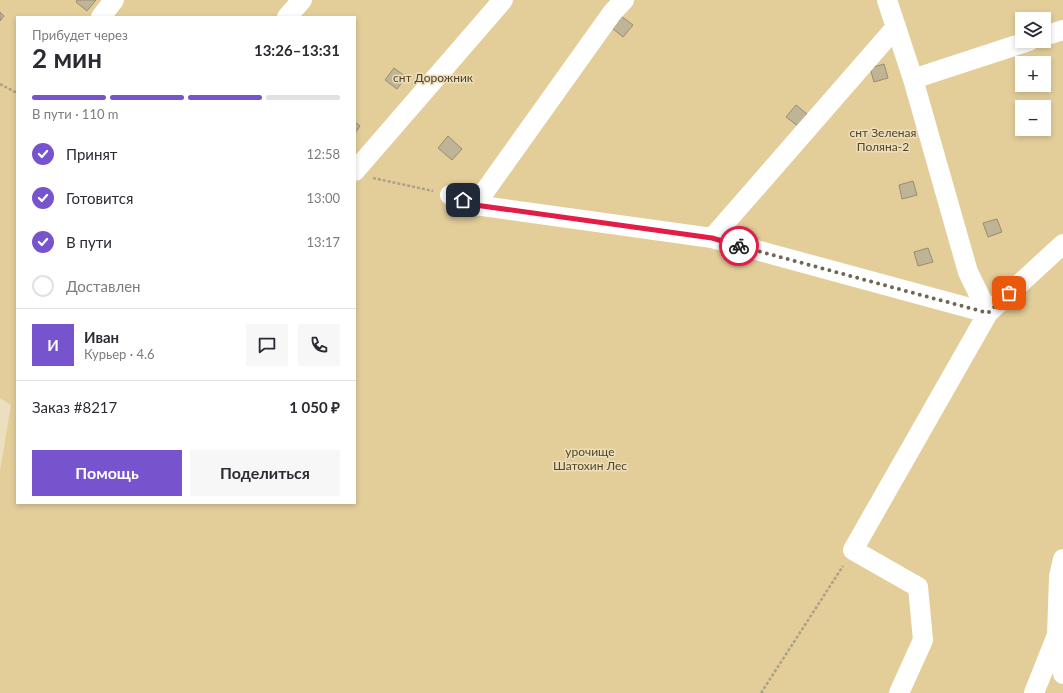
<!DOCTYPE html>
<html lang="ru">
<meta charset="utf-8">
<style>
:root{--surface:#fff;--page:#f7f7f7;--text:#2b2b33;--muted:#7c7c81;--line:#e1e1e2;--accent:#7754ce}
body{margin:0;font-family:Lato,sans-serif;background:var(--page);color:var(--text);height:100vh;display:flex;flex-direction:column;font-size:15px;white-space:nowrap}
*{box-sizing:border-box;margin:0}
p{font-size:13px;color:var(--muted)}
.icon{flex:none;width:22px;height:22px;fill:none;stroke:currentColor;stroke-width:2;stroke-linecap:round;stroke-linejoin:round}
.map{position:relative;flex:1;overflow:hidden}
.side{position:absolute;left:16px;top:16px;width:340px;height:488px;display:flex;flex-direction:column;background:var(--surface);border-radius:0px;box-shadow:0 2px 6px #0003}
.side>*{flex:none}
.controls{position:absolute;left:1015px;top:12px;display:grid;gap:8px}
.controls a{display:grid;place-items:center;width:36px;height:36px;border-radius:0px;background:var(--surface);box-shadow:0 2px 6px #0003;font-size:20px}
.pin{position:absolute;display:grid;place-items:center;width:34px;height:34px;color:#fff;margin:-17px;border-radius:8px;box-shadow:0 2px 6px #0006}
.courier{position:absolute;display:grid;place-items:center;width:40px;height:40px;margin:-20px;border:3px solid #e11d48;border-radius:50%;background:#fff;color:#222;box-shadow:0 1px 5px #0007}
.summary em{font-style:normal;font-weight:700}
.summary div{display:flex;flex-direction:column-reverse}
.summary{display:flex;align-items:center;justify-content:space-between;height:68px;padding:0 16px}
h1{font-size:26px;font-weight:700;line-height:30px}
.bar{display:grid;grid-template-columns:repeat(4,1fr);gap:6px 4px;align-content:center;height:48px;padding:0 16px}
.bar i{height:5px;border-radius:3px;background:var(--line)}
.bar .on{background:var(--accent)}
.bar p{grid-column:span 4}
.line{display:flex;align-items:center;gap:10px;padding:0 16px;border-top:1px solid var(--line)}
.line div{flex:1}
.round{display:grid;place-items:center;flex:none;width:42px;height:42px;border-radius:0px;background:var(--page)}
ol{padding:0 16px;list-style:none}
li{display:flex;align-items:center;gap:12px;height:44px}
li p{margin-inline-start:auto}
li .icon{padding:4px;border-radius:50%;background:var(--accent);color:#fff;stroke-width:4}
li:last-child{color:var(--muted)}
li i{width:22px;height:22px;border:2px solid var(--line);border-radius:50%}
.button{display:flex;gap:8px;margin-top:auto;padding:8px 16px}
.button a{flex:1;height:46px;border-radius:0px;background:var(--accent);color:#fff;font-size:16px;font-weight:700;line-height:46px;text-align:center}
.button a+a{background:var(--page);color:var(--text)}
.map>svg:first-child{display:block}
.green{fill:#e3ce9a;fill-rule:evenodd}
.building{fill:#bfb496;stroke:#978c70}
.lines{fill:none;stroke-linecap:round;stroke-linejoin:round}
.path{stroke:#aaa188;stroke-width:2.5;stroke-dasharray:3 2;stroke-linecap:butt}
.minor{stroke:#fff;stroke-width:20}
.done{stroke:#6e6754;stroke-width:4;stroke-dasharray:0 7.2}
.route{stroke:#e11d48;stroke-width:5}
.labels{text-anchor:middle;stroke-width:3;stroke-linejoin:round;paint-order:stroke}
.park-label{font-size:12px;fill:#54451f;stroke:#ebdfc0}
</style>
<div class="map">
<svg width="1063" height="693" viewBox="0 0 1063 693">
<rect width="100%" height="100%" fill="#ebdfc0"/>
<!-- green -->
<path class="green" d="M 0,0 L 1063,0 L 1063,693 L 0,693 L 0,471 L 11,405 L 0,398 ZM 17,17 L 355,17 L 355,503 L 17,503 ZM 1022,19 L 1044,19 L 1044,41 L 1022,41 ZM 1022,63 L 1044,63 L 1044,85 L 1022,85 ZM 1022,107 L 1044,107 L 1044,129 L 1022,129 Z"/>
<!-- building -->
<path class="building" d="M 77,0 L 96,0 L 87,11 L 76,2 Z
M 0,12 L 4,16 L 0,21 Z
M 621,16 L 633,25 L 623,37 L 612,28 Z
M 884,64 L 888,78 L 874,82 L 870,68 Z
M 394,68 L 406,77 L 397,89 L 385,80 Z
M 796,105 L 807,114 L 798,126 L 786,117 Z
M 355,122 L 360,126 L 355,133 Z
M 448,136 L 462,149 L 452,160 L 438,148 Z
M 913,181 L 917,195 L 902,199 L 899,185 Z
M 997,219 L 1002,232 L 988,237 L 983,223 Z
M 928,248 L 933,262 L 918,266 L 914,252 Z"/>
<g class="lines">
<!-- path -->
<path class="path" d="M 0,84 L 17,93
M 373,178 L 433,191
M 761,693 L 843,566"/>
<!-- minor -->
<path class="minor" d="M 887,0 L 913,79 L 968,272 L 988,313
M 101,17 L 114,0
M 287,17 L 302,0
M 1044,36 L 1063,30
M 913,79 L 1029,41
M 355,171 L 503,0
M 450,195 L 475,205 L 712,238 L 988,313
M 475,205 L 612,13 L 624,0
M 712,238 L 896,27
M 1063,559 L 1059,577 L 1057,635 L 1063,674
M 899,693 L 923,640 L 918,587 L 853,550 L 988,313 L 1063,244
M 1034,693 L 1057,635"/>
</g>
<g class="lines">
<!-- done -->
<path class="done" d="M 739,246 L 988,313 L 1009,293"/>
<!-- route -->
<path class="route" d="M 463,200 L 475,205 L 712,238 L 739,246"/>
</g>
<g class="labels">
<!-- park labels -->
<g class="park-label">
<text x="433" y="82">снт Дорожник</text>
<text x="883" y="137">снт Зеленая<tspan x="883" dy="14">Поляна-2</tspan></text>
<text x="590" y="456">урочище<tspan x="590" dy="14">Шатохин Лес</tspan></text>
</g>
</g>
</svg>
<div class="controls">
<a><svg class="icon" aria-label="layers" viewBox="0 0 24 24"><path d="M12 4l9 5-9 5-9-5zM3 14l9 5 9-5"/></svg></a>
<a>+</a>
<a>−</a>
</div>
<div class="pin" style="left:1009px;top:293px;background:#ea580c"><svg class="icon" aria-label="bag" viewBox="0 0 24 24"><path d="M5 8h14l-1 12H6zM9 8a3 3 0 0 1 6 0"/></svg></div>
<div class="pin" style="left:463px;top:200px;background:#1f2937"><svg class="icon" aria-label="home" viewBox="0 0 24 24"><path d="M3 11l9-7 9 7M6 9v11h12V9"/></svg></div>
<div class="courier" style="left:739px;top:246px"><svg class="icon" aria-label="bike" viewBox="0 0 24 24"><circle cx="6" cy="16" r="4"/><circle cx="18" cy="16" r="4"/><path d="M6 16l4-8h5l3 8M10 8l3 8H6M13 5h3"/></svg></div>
<section class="side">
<div class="summary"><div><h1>2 мин</h1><p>Прибудет через</p></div><em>13:26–13:31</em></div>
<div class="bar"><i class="on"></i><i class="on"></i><i class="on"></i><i></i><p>В пути · 110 m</p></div>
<ol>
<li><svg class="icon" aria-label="check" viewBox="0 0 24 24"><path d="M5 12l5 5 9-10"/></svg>Принят<p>12:58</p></li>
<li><svg class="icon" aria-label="check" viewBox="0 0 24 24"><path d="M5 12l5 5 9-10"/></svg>Готовится<p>13:00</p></li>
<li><svg class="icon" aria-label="check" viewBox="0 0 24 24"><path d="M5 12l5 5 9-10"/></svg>В пути<p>13:17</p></li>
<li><i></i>Доставлен</li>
</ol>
<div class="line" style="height:72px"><b class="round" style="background:var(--accent);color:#fff">И</b><div><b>Иван</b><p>Курьер · 4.6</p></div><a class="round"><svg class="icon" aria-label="chat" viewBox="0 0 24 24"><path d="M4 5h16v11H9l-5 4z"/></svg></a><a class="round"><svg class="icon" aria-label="phone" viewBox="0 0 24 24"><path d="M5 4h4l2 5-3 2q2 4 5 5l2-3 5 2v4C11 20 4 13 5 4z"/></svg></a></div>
<div class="line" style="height:52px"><div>Заказ #8217</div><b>1 050 ₽</b></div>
<div class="button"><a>Помощь</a><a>Поделиться</a></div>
</section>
</div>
